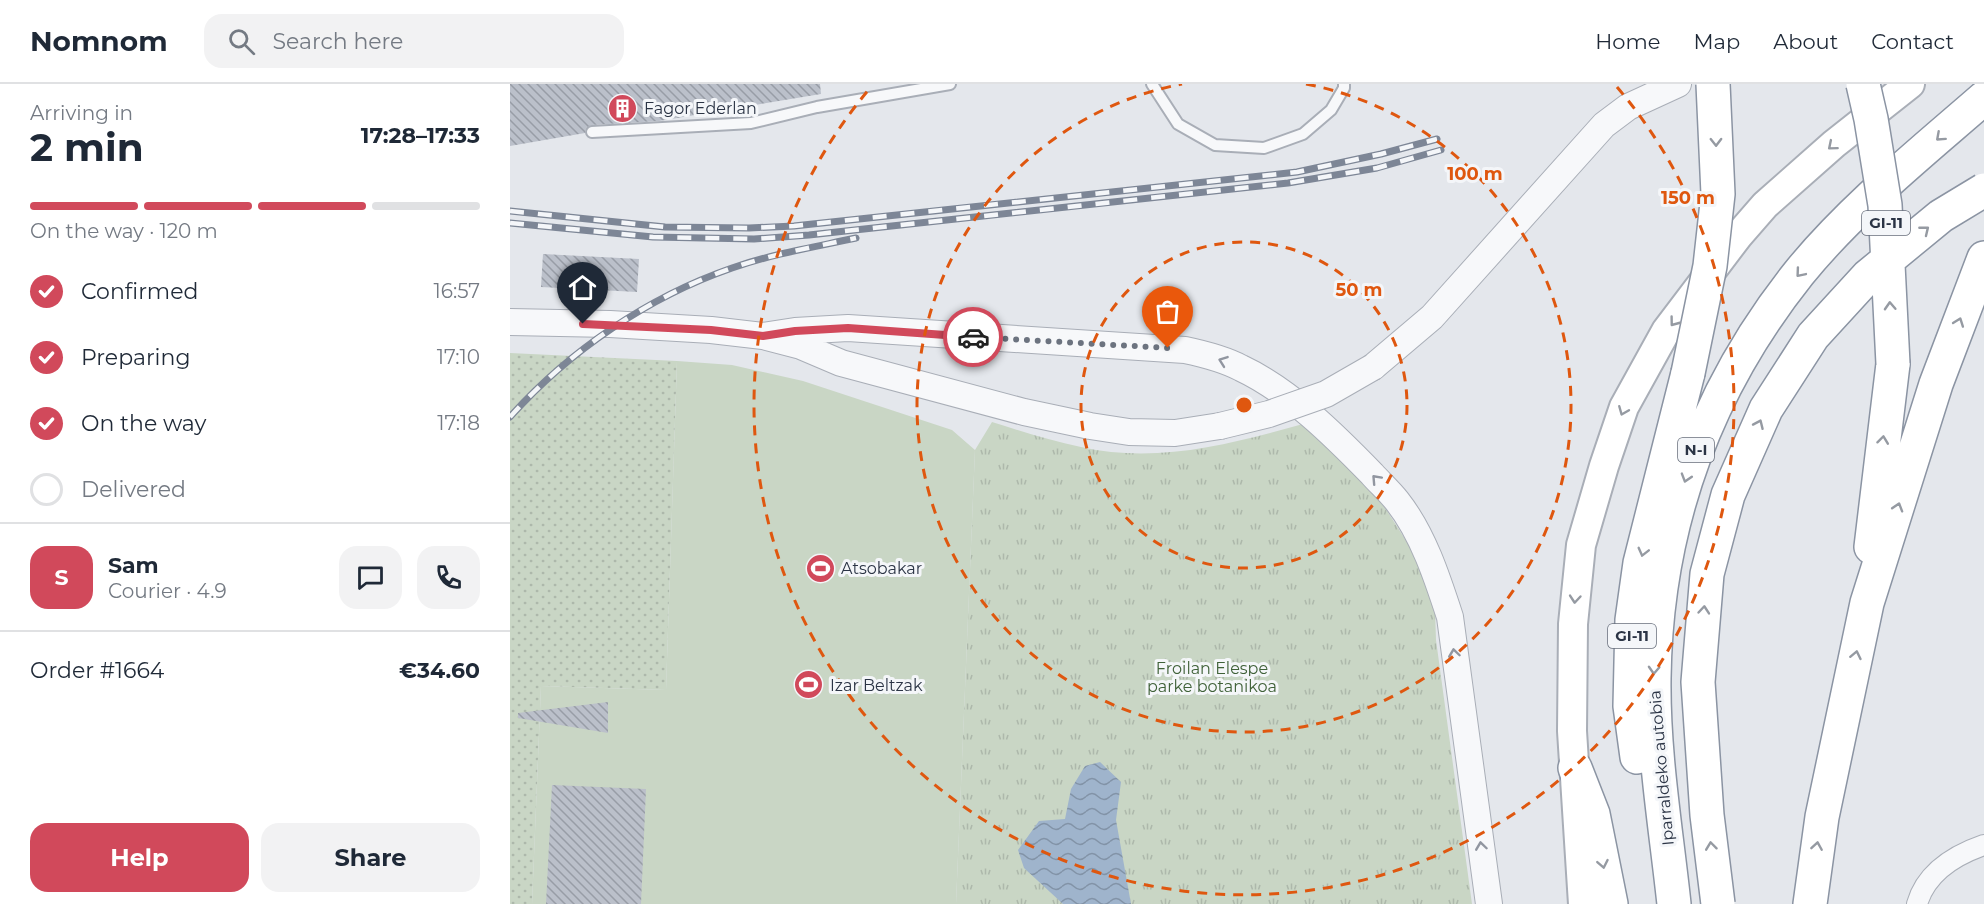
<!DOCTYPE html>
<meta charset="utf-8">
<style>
:root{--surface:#fff;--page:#f2f2f3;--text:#1f2937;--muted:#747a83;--line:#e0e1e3;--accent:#d1495b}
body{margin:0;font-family:Montserrat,sans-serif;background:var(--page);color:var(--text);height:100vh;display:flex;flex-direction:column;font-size:22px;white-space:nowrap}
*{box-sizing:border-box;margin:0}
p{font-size:20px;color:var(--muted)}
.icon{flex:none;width:33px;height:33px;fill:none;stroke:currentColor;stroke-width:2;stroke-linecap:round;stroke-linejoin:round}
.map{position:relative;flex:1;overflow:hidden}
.details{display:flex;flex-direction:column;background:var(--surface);width:510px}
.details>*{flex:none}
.pin{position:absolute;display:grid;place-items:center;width:51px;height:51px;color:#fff;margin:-62px -26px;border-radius:50% 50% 50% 0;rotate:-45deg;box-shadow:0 0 6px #0007}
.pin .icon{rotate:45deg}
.courier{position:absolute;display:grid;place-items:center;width:60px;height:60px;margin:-30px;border:4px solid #d1495b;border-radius:50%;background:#fff;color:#222;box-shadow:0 2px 8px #0007}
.summary em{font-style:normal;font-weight:700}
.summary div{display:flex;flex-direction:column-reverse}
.summary{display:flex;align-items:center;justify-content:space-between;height:102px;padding:0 30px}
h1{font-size:39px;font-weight:700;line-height:45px}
.bar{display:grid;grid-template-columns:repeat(4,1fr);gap:9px 6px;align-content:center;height:72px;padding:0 30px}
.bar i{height:8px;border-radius:4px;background:var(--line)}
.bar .on{background:var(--accent)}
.bar p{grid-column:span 4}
.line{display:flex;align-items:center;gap:15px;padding:0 30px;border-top:2px solid var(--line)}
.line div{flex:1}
.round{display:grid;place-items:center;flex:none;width:63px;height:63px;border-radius:18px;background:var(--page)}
ol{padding:0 30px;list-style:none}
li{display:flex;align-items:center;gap:18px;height:66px}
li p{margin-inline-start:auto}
li .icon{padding:6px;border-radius:50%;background:var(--accent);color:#fff;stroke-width:4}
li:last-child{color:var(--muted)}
li i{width:33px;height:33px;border:3px solid var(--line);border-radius:50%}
.cta{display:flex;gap:12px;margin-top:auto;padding:12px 30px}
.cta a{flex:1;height:69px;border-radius:18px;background:var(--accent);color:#fff;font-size:24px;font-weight:700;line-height:69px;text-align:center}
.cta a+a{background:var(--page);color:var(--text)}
header{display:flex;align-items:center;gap:36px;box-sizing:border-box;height:84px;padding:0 30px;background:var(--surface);border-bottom:2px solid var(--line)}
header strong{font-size:28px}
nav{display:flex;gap:33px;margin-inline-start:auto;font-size:21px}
.search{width:420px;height:54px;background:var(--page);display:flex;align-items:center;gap:15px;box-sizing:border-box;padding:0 21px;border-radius:18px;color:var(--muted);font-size:22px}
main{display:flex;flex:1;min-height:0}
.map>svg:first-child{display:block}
.grass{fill:url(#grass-dots)}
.park{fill:url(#park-tufts)}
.pitch{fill:#c9d6c5}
.water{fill:url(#water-waves)}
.building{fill:url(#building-back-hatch)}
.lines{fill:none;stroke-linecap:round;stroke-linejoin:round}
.service-casing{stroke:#a9aeb7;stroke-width:14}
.minor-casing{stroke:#a9aeb7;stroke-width:22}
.tertiary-casing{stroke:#a9aeb7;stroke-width:28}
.secondary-casing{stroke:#a9aeb7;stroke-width:32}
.motorway-casing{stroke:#8b94a3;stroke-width:36}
.service{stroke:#f7f8fa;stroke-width:10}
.minor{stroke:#f7f8fa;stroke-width:20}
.tertiary{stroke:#f7f8fa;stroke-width:26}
.secondary{stroke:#fff;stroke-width:28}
.motorway{stroke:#fff;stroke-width:33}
.rail-casing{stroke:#7d8696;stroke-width:7}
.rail{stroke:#f4f6f9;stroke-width:4.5;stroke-dasharray:14;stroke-linecap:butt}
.tertiary-bridge-casing{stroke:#a9aeb7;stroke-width:28;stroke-linecap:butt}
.motorway-bridge-casing{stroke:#8b94a3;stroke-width:36;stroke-linecap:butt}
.tertiary-bridge{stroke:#f7f8fa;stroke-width:26}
.motorway-bridge{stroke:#fff;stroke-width:33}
.oneway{stroke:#959aa2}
.oneway2{stroke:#9196a0}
.done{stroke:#6c737f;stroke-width:6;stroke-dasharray:0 10.8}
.route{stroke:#d1495b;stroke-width:8}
.ring{fill:none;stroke:#df570f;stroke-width:3;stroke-dasharray:10 8}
.labels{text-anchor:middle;stroke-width:6;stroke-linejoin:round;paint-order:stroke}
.shield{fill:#f4f6f9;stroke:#676e7b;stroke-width:1.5}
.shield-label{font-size:15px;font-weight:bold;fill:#2b3445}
.poi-label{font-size:16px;fill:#2b3445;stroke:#f4f6f9;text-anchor:start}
.park-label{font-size:16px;fill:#3f6138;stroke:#f4f6f9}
.street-label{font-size:16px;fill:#2b3445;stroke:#f4f6f9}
.centre{fill:#df570f;stroke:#f4f6f9;stroke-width:3}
.ring-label{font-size:18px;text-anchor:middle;font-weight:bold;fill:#df570f;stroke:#f4f6f9;stroke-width:6;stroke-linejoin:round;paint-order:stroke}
</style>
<header>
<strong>Nomnom</strong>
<div class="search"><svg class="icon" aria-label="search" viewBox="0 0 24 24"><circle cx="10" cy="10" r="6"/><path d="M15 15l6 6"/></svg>Search here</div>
<nav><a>Home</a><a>Map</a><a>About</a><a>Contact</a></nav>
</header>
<main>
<section class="details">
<div class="summary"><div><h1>2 min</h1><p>Arriving in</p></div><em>17:28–17:33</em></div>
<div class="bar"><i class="on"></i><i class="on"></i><i class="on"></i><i></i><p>On the way · 120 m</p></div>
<ol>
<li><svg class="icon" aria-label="check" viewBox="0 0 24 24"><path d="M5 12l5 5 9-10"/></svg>Confirmed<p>16:57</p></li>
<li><svg class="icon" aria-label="check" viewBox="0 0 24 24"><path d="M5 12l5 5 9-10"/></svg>Preparing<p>17:10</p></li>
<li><svg class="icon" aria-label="check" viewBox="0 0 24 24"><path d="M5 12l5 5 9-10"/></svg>On the way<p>17:18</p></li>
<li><i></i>Delivered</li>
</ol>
<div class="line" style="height:108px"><b class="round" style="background:var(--accent);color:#fff">S</b><div><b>Sam</b><p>Courier · 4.9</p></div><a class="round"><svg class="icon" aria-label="chat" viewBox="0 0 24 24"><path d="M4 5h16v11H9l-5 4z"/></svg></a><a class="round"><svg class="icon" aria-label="phone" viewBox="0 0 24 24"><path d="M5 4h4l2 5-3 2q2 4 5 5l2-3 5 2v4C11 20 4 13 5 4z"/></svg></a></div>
<div class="line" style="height:78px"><div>Order #1664</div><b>€34.60</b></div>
<div class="cta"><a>Help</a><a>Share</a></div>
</section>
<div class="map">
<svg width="1474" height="820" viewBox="0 0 1474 820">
<defs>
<pattern id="grass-dots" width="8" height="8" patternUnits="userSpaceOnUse" patternTransform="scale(1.5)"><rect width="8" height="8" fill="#c9d6c5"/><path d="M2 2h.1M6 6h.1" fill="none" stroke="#adb8ab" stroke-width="1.8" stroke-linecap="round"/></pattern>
<pattern id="park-tufts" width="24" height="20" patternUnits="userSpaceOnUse" patternTransform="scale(1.5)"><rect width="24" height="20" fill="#c9d6c5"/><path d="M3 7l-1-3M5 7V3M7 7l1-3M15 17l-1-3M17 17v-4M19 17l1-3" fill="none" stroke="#adb8ab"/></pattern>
<pattern id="water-waves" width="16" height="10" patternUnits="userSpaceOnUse" patternTransform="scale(1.5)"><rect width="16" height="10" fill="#9fb4cc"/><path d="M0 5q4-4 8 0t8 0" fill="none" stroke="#8293a7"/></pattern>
<pattern id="building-back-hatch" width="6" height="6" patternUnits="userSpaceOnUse" patternTransform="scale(1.5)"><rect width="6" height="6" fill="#bbc0ca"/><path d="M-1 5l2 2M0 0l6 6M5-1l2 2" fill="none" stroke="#989da6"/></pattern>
</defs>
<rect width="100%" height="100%" fill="#e4e7ec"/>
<!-- grass -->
<path class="grass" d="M 0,269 L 167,277 L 156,606 L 31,602 L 22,820 L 0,820 Z"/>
<!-- park -->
<path class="park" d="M 482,338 C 511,347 541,357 571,363 C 647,380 720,360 793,340 L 854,397 L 872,419 L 902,466 L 925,525 L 926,556 L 962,820 L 446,820 L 465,366 Z"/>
<!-- pitch -->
<path class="pitch" d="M 167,277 L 222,281 L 293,297 L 442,346 L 465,366 L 446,820 L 22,820 L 31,602 L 156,606 Z"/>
<!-- water -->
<path class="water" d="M 590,678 L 611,698 L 606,736 L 621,820 L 553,820 L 514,784 L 508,766 L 529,737 L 555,735 L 561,705 L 575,682 Z"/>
<!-- building -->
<path class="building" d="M 0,0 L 310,0 L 311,10 L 149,37 L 82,41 L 76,44 L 75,49 L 0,62 Z
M 33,170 L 129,175 L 127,208 L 31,203 Z
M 98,618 L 98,649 L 8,634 L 8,629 Z
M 42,701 L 136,705 L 131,820 L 36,820 Z"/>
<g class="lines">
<defs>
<path id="service" d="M 642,0 L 668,40 L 705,61 L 754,64 L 793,50 L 821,26 L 834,4 L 834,0
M 82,48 L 241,39 L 307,23 L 440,0"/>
<path id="minor" d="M 1407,820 C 1416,789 1445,771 1474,761"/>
<path id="tertiary" d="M 0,238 L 100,240 L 201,246 L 253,252 L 291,262 L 331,279 L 514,328 L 580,342 L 619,348 L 665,349 L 710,342
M 253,252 L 285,247 L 338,244 L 675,266 C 694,270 714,275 731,284 C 780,307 825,352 862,390 C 870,399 879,407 887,417 C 913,450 927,493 940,533 L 979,820
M 863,283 L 922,233 L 1094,41 L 1118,23 L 1168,0"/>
<path id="secondary" d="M 1073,820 L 1062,647 L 1063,540 L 1071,461 L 1094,382 L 1114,323 L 1156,247 L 1228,152 L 1255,121 L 1324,60 L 1400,0"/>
<path id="motorway" d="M 1361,463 L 1383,280
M 1127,673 L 1120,622 L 1122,536 L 1130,479 L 1178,289
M 1065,684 L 1083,730 L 1101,820
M 1164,820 C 1156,745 1143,670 1144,594 C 1146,442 1194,308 1289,189 C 1341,125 1412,68 1474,14
M 1300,820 L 1312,733 L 1357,519 L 1426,300 L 1474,174"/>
</defs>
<!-- service casing -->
<use href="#service" class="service-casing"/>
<!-- minor casing -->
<use href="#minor" class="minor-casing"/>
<!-- tertiary casing -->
<use href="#tertiary" class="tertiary-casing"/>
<!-- secondary casing -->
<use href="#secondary" class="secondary-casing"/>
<!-- motorway casing -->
<use href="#motorway" class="motorway-casing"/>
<!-- service -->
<use href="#service" class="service"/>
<!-- minor -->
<use href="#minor" class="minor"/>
<!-- tertiary -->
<use href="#tertiary" class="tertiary"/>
<!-- secondary -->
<use href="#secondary" class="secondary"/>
<!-- motorway -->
<use href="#motorway" class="motorway"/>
<defs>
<path id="rail" d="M 0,127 L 155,143 L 239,144 L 284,142 L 787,88 L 871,70 L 927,55
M 0,139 L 143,153 L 244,155 L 299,151 L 778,99 L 867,84 L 931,66
M 0,333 C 59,267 138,213 222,184 C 262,170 304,163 346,154"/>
</defs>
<!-- rail casing -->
<use href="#rail" class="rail-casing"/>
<!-- rail -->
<use href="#rail" class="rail"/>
<defs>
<path id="tertiary-bridge" d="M 710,342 L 759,330 L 816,310 L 863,283"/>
<path id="motorway-bridge" d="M 1353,0 L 1361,35 L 1375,121 L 1383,280
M 1178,289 L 1200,182 L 1208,110 L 1203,0
M 1208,820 L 1197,731 L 1188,598 L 1197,490 L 1218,411 L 1256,325 L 1303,252 L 1358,192 L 1431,132 L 1474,106"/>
</defs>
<!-- tertiary-bridge casing -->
<use href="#tertiary-bridge" class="tertiary-bridge-casing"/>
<!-- motorway-bridge casing -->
<use href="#motorway-bridge" class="motorway-bridge-casing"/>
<!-- tertiary-bridge -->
<use href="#tertiary-bridge" class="tertiary-bridge"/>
<!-- motorway-bridge -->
<use href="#motorway-bridge" class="motorway-bridge"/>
</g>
<!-- one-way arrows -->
<defs><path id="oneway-chevron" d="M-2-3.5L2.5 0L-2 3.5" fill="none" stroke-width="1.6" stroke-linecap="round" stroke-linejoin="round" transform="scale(1.5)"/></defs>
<g class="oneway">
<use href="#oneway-chevron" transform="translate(1430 53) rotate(138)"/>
<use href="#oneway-chevron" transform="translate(1206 58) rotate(89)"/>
<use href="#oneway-chevron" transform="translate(1322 62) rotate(140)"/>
<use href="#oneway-chevron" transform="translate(1415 146) rotate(-39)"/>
<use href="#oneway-chevron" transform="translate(1290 189) rotate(130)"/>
<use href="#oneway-chevron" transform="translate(1380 222) rotate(-93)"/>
<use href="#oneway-chevron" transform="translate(1164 238) rotate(127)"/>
<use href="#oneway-chevron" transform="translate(1449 238) rotate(-70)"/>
<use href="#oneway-chevron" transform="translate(1113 327) rotate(112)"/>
<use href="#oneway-chevron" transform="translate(1249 340) rotate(-66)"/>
<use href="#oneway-chevron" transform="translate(1373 356) rotate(-83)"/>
<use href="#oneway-chevron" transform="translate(1176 394) rotate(107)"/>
<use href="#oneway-chevron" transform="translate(1388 423) rotate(-73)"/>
<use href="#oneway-chevron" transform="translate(1133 468) rotate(104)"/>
<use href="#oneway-chevron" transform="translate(1065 515) rotate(95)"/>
<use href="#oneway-chevron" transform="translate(1194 526) rotate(-85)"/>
<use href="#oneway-chevron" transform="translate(1346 571) rotate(-78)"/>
<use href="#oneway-chevron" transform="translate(1144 586) rotate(93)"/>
<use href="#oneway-chevron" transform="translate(1201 762) rotate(-97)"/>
<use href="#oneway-chevron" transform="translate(1307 762) rotate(-81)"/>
<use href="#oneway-chevron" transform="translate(1093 780) rotate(79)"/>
</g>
<g class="oneway2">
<use href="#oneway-chevron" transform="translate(713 277) rotate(-160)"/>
<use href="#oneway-chevron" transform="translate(866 395) rotate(-133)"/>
<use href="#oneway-chevron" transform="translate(944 569) rotate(-98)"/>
<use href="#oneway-chevron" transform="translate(971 762) rotate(-98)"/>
</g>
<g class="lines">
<!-- done -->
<path class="done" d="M 463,253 L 658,264"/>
<!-- route -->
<path class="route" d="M 73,240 L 201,246 L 253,252 L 285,247 L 338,244 L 463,253"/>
</g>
<!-- distance rings -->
<g class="ring">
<circle cx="734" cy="321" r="163"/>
<path d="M796 0A327 327 0 1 1 672 0"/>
<path d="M1107 3A490 490 0 1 1 361 3"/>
</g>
<!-- icons -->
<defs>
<symbol id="building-disc" viewBox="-11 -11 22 22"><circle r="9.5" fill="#d1495b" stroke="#f4f6f9"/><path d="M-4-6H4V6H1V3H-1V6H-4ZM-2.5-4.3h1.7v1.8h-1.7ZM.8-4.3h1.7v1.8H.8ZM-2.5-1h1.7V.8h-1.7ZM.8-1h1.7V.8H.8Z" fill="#fff"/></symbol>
<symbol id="stadium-disc" viewBox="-11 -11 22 22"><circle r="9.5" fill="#d1495b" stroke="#f4f6f9"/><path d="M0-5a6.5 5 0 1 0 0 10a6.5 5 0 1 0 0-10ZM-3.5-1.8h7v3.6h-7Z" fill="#fff"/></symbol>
</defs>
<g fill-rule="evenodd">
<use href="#building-disc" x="96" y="8" width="33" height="33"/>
<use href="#stadium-disc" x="294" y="468" width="33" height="33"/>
<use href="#stadium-disc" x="282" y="584" width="33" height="33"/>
</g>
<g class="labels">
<!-- shield labels -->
<g class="shield">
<rect x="1352" y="127" width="48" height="24" rx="4.5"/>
<rect x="1168" y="354" width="36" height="24" rx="4.5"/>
<rect x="1098" y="540" width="48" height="24" rx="4.5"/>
</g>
<g class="shield-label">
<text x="1376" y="144">GI-11</text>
<text x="1186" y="371">N-I</text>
<text x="1122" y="557">GI-11</text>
</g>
<!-- poi labels -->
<g class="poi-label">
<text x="134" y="30">Fagor Ederlan</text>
<text x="331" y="490">Atsobakar</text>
<text x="320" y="607">Izar Beltzak</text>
</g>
<!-- park labels -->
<g class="park-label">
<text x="702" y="590">Froilan Elespe<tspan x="702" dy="18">parke botanikoa</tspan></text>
</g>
<!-- street labels -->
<g class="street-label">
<text transform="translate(1151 684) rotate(-95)" y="6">Iparraldeko autobia</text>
</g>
</g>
<circle cx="734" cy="321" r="9" class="centre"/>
<g class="ring-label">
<text x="965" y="96">100 m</text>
<text x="1178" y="120">150 m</text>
<text x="849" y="212">50 m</text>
</g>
</svg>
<div class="pin" style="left:658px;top:264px;background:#ea580c"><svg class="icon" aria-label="bag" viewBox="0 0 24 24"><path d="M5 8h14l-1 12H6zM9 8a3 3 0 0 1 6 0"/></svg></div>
<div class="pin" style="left:73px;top:240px;background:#1f2937"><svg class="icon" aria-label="home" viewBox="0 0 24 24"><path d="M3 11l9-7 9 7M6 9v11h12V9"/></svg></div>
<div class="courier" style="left:463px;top:253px"><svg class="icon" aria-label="car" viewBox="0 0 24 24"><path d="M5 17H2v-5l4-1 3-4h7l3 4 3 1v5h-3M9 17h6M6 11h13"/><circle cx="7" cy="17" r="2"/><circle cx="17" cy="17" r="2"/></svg></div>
</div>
</main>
